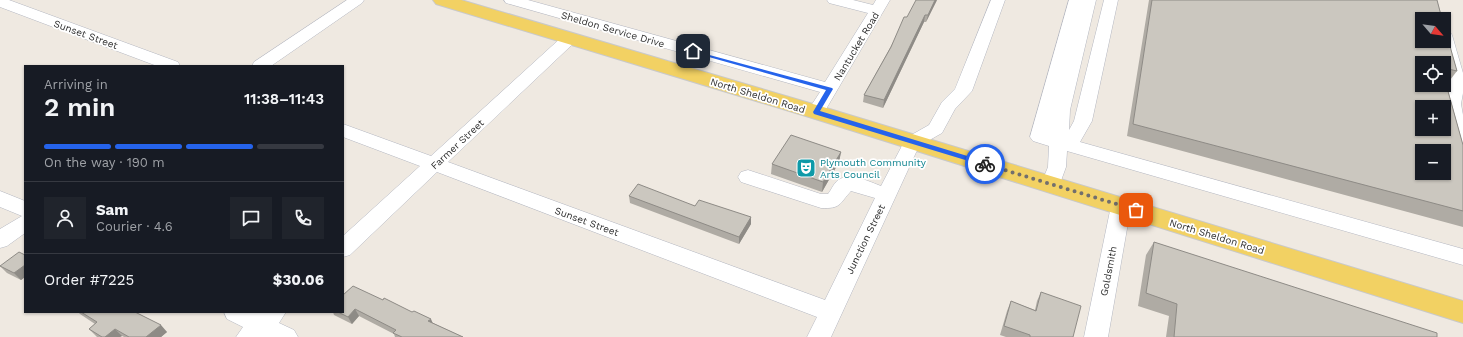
<!DOCTYPE html>
<meta charset="utf-8">
<style>
:root{--surface:#171b24;--page:#20242c;--text:#f1f3f6;--muted:#9ea1a6;--line:#363941;--accent:#2563eb}
body{margin:0;font-family:"Work Sans",sans-serif;background:var(--page);color:var(--text);height:100vh;display:flex;flex-direction:column;font-size:15px;white-space:nowrap}
*{box-sizing:border-box;margin:0}
p{font-size:13px;color:var(--muted)}
.icon{flex:none;width:22px;height:22px;fill:none;stroke:currentColor;stroke-width:2;stroke-linecap:round;stroke-linejoin:round}
.map{position:relative;flex:1;overflow:hidden}
.side{position:absolute;left:24px;top:65px;width:320px;height:248px;display:flex;flex-direction:column;background:var(--surface);border-radius:0px;box-shadow:0 1px 3px #0004}
.side>*{flex:none}
.needle{width:26px;rotate:118deg}
.fabs{position:absolute;left:1415px;top:12px;display:grid;gap:8px}
.fabs a{display:grid;place-items:center;width:36px;height:36px;border-radius:0px;background:var(--surface);box-shadow:0 1px 3px #0004;font-size:20px}
.pin{position:absolute;display:grid;place-items:center;width:34px;height:34px;color:#fff;margin:-17px;border-radius:8px;box-shadow:0 2px 6px #0006}
.courier{position:absolute;display:grid;place-items:center;width:40px;height:40px;margin:-20px;border:3px solid #2563eb;border-radius:50%;background:#fff;color:#222;box-shadow:0 1px 5px #0007}
.overview em{font-style:normal;font-weight:600}
.overview div{display:flex;flex-direction:column-reverse}
.overview{display:flex;align-items:center;justify-content:space-between;height:68px;padding:0 20px}
h1{font-size:26px;font-weight:600;line-height:30px}
.bar{display:grid;grid-template-columns:repeat(4,1fr);gap:6px 4px;align-content:center;height:48px;padding:0 20px}
.bar i{height:5px;border-radius:3px;background:var(--line)}
.bar .selected{background:var(--accent)}
.bar p{grid-column:span 4}
.line{display:flex;align-items:center;gap:10px;padding:0 20px;border-top:1px solid var(--line)}
.line div{flex:1}
.round{display:grid;place-items:center;flex:none;width:42px;height:42px;border-radius:0px;background:var(--page)}
.map>svg:first-child{display:block}
.lines{fill:none;stroke-linecap:round;stroke-linejoin:round}
.minor-casing{stroke:#b4b7c1;stroke-width:1}
.major-casing{stroke:#c9c9c9;stroke-width:2}
.minor{fill:#fff;fill-rule:evenodd}
.major{fill:#f2d163;fill-rule:evenodd}
.wall{fill:#afaba4;fill-rule:evenodd}
.shaded-wall{fill:#8e8b86}
.building{fill:#cbc7bf;stroke:#8e8b86;fill-rule:evenodd}
.route{fill:#2563eb}
.done{stroke:#726f6d;stroke-width:4;stroke-dasharray:0 7.2}
.labels{text-anchor:middle;stroke-width:3.5;stroke-linejoin:round;paint-order:stroke}
.street-label{font-size:10px;fill:#2e2e2e;stroke:#fff}
.culture-label{font-size:10px;fill:#0d838f;stroke:#fff;text-anchor:start}
</style>
<div class="map">
<svg width="1463" height="337" viewBox="0 0 1463 337">
<rect width="100%" height="100%" fill="#efe9e1"/>
<g class="lines">
<defs>
<path id="minor" d="M 0,0 L 9,0 L 178,62 L 180,66 L 157,66 L 0,7 Z
M 347,0 L 364,0 L 362,3 L 271,66 L 252,66 L 254,62 Z
M 504,0 L 528,0 L 825,82 L 868,13 L 829,3 L 827,0 L 853,0 L 873,5 L 876,0 L 890,0 L 822,116 L 816,118 L 810,116 L 807,112 L 820,92 L 506,3 Z
M 991,0 L 1005,0 L 972,91 L 955,109 L 942,133 L 919,146 L 831,337 L 807,337 L 817,317 L 437,172 L 350,255 L 343,257 L 343,236 L 420,166 L 343,137 L 343,124 L 431,156 L 564,35 L 570,33 L 576,35 L 578,38 L 576,41 L 448,162 L 825,300 L 875,198 L 851,191 C 839,204 841,209 821,208 L 741,182 L 738,177 L 741,172 L 748,170 L 821,194 L 828,194 C 832,189 834,182 840,179 C 852,173 870,182 881,186 L 906,138 L 929,125 L 942,102 L 955,89 Z
M 1069,0 L 1096,0 L 1070,110 L 1069,130 L 1074,121 L 1104,0 L 1118,0 L 1092,121 L 1080,142 L 1463,249 L 1463,265 L 1067,151 L 1066,167 L 1058,189 L 1051,191 L 1044,189 L 1041,184 L 1048,167 L 1049,146 L 1033,141 L 1030,137 Z
M 1444,30 L 1450,32 L 1452,35 L 1463,73 L 1463,93 L 1461,104 L 1463,115 L 1463,170 L 1456,168 L 1454,163 L 1443,104 L 1449,82 L 1438,41 L 1444,41 Z
M 0,191 L 25,201 L 25,233 L 7,246 L 0,248 L 0,229 L 22,216 L 0,207 Z
M 1121,199 L 1128,201 L 1131,206 L 1108,337 L 1084,337 L 1111,206 L 1114,201 Z
M 224,312 L 286,312 L 279,323 L 294,330 L 298,337 L 236,337 L 243,327 L 227,319 Z"/>
<path id="major" d="M 433,0 L 461,0 L 823,107 L 1463,301 L 1463,323 L 809,117 L 436,4 Z"/>
</defs>
<!-- minor casing -->
<use href="#minor" class="minor-casing"/>
<!-- major casing -->
<use href="#major" class="major-casing"/>
<!-- minor -->
<use href="#minor" class="minor"/>
<!-- major -->
<use href="#major" class="major"/>
</g>
<!-- wall -->
<path class="wall" d="M 937,0 L 926,22 L 924,22 L 883,108 L 863,102 L 864,95 L 907,17 Z
M 1149,0 L 1437,0 L 1457,71 L 1447,84 L 1446,83 L 1463,145 L 1463,227 L 1127,136 ZM 1444,63 L 1444,85 L 1422,85 Z
M 841,152 L 839,162 L 822,192 L 771,174 L 772,164 Z
M 629,196 L 695,206 L 751,217 L 751,224 L 739,244 L 630,203 Z
M 1154,242 L 1437,337 L 1166,337 L 1169,316 L 1138,306 L 1146,255 Z
M 25,255 L 25,277 L 21,280 L 7,273 L 0,266 Z
M 1041,292 L 1073,337 L 1006,337 L 1000,335 L 1007,311 L 1011,301 L 1035,310 L 1037,301 Z
M 343,295 L 433,323 L 463,337 L 395,337 L 394,334 L 359,316 L 352,324 L 334,315 L 333,312 L 343,312 Z
M 78,312 L 135,312 L 167,332 L 161,337 L 124,337 L 122,336 L 120,337 L 97,337 L 89,329 L 95,324 L 80,314 Z"/>
<!-- shaded-wall -->
<path class="shaded-wall" d="M 935,0 L 937,0 L 926,22 L 928,15 Z
M 925,15 L 924,22 L 883,108 L 884,100 Z
M 841,152 L 839,162 L 822,192 L 823,182 Z
M 751,217 L 751,224 L 739,244 L 739,237 Z
M 25,265 L 25,277 L 21,280 L 14,273 Z
M 355,309 L 359,316 L 352,324 L 348,317 Z
M 431,319 L 434,326 L 428,321 Z
M 161,325 L 167,332 L 161,337 L 146,337 Z
M 115,329 L 122,336 L 120,337 L 105,337 Z"/>
<!-- building -->
<path class="building" d="M 916,0 L 935,0 L 928,15 L 925,15 L 884,100 L 864,95 L 891,47 L 904,17 L 907,17 Z
M 1152,0 L 1437,0 L 1442,19 L 1422,19 L 1422,41 L 1444,41 L 1444,25 L 1457,71 L 1444,68 L 1444,63 L 1422,63 L 1422,85 L 1444,85 L 1444,77 L 1463,145 L 1463,211 L 1133,124 ZM 1422,107 L 1444,107 L 1444,129 L 1422,129 ZM 1422,151 L 1444,151 L 1444,173 L 1422,173 Z
M 791,135 L 841,152 L 823,182 L 772,164 Z
M 638,184 L 695,206 L 699,200 L 751,217 L 739,237 L 629,196 Z
M 1154,242 L 1437,333 L 1437,337 L 1174,337 L 1177,304 L 1146,293 Z
M 19,252 L 25,255 L 25,265 L 14,273 L 0,266 Z
M 353,286 L 383,300 L 384,298 L 412,312 L 414,311 L 431,319 L 428,321 L 463,337 L 402,337 L 393,333 L 396,330 L 355,309 L 348,317 L 338,312 L 343,312 L 343,295 Z
M 1041,292 L 1081,306 L 1073,337 L 1030,337 L 1030,335 L 1004,326 L 1011,301 L 1036,311 Z
M 81,312 L 135,312 L 161,325 L 146,337 L 129,337 L 115,329 L 105,337 L 102,337 L 89,329 L 97,322 Z"/>
<!-- route -->
<path class="route" d="M 691,50 L 832,88 L 833,89 L 820,111 L 987,162 L 988,164 L 985,166 L 814,114 L 813,112 L 826,90 L 691,52 Z"/>
<g class="lines">
<!-- done -->
<path class="done" d="M 985,164 L 1136,210"/>
</g>
<!-- icons -->
<defs>
<symbol id="theatre-square" viewBox="-11 -11 22 22"><rect x="-9" y="-9" width="18" height="18" rx="4" fill="#0f9aa8" stroke="#fff"/><path d="M-5-5.5Q0-4 5-5.5V0Q5 5 0 6Q-5 5-5 0ZM-3.3-2.5H-1v1.5H-3.3ZM1-2.5H3.3v1.5H1ZM-2.8 1Q0 5.5 2.8 1Z" fill="#fff"/></symbol>
</defs>
<g fill-rule="evenodd">
<use href="#theatre-square" x="795" y="157" width="22" height="22"/>
</g>
<g class="labels">
<!-- street labels -->
<g class="street-label">
<text transform="translate(613 29) rotate(16)" y="4">Sheldon Service Drive</text>
<text transform="translate(86 34) rotate(20)" y="4">Sunset Street</text>
<text transform="translate(856 46) rotate(-59)" y="4">Nantucket Road</text>
<text transform="translate(758 95) rotate(17)" y="4">North Sheldon Road</text>
<text transform="translate(457 144) rotate(-43)" y="4">Farmer Street</text>
<text transform="translate(587 221) rotate(20)" y="4">Sunset Street</text>
<text transform="translate(1217 236) rotate(17)" y="4">North Sheldon Road</text>
<text transform="translate(865 239) rotate(-64)" y="4">Junction Street</text>
<text transform="translate(1108 271) rotate(-79)" y="4">Goldsmith</text>
</g>
<!-- culture labels -->
<g class="culture-label">
<text x="820" y="166">Plymouth Community<tspan x="820" dy="12">Arts Council</tspan></text>
</g>
</g>
</svg>
<div class="fabs">
<a><svg class="needle" viewBox="-14 -14 28 28"><path d="M0-13l5 13h-10z" fill="#e53935"/><path d="M0 13l5-13h-10z" fill="#9ea1a6"/></svg></a>
<a><svg class="icon" aria-label="locate" viewBox="0 0 24 24"><circle cx="12" cy="12" r="6"/><path d="M12 2v4M12 18v4M2 12h4M18 12h4"/></svg></a>
<a>+</a>
<a>−</a>
</div>
<div class="pin" style="left:1136px;top:210px;background:#ea580c"><svg class="icon" aria-label="bag" viewBox="0 0 24 24"><path d="M5 8h14l-1 12H6zM9 8a3 3 0 0 1 6 0"/></svg></div>
<div class="pin" style="left:693px;top:51px;background:#1f2937"><svg class="icon" aria-label="home" viewBox="0 0 24 24"><path d="M3 11l9-7 9 7M6 9v11h12V9"/></svg></div>
<div class="courier" style="left:985px;top:164px"><svg class="icon" aria-label="bike" viewBox="0 0 24 24"><circle cx="6" cy="16" r="4"/><circle cx="18" cy="16" r="4"/><path d="M6 16l4-8h5l3 8M10 8l3 8H6M13 5h3"/></svg></div>
<section class="side">
<div class="overview"><div><h1>2 min</h1><p>Arriving in</p></div><em>11:38–11:43</em></div>
<div class="bar"><i class="selected"></i><i class="selected"></i><i class="selected"></i><i></i><p>On the way · 190 m</p></div>
<div class="line" style="height:72px"><a class="round"><svg class="icon" aria-label="person" viewBox="0 0 24 24"><circle cx="12" cy="8" r="4"/><path d="M4 21q1-7 8-7t8 7"/></svg></a><div><b>Sam</b><p>Courier · 4.6</p></div><a class="round"><svg class="icon" aria-label="chat" viewBox="0 0 24 24"><path d="M4 5h16v11H9l-5 4z"/></svg></a><a class="round"><svg class="icon" aria-label="phone" viewBox="0 0 24 24"><path d="M5 4h4l2 5-3 2q2 4 5 5l2-3 5 2v4C11 20 4 13 5 4z"/></svg></a></div>
<div class="line" style="height:52px"><div>Order #7225</div><b>$30.06</b></div>
</section>
</div>
